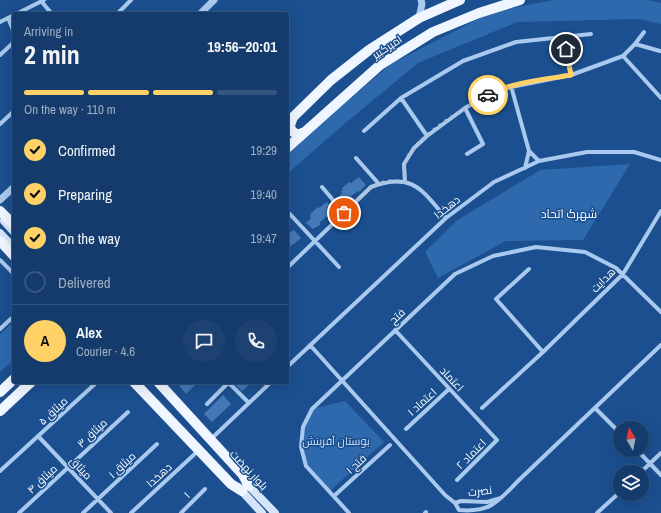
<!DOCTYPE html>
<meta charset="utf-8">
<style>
:root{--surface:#143b6b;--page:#1d4271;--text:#f1f3f6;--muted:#9dadc1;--line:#33557e;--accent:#ffd166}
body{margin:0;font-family:"Archivo Narrow",Cairo,sans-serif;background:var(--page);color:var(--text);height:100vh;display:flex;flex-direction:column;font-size:15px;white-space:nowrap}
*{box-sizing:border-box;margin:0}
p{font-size:13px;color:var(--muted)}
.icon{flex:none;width:22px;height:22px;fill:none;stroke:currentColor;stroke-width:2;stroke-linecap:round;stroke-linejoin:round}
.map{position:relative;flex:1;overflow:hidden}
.details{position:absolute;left:12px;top:12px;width:277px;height:372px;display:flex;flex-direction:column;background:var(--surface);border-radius:4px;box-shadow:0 4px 16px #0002,0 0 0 1px var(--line)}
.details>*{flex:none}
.needle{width:26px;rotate:350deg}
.tools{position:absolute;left:613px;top:421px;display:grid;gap:8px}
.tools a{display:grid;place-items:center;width:36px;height:36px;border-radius:50%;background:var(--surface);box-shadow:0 4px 16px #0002,0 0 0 1px var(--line);font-size:20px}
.pin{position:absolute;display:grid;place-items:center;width:34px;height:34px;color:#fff;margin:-17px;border:2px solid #fff;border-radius:50%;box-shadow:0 1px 4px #0007}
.courier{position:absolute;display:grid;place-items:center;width:40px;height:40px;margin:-20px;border:3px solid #ffd166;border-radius:50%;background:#fff;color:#222;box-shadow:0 1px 5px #0007}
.overview em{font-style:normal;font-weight:700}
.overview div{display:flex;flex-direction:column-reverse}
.overview{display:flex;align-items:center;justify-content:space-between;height:68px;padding:0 12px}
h1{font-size:26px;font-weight:700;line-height:30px}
.bar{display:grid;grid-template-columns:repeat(4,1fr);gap:6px 4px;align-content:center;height:48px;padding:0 12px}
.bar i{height:5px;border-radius:3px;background:var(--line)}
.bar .current{background:var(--accent)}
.bar p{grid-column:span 4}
.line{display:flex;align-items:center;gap:10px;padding:0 12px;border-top:1px solid var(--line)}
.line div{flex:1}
.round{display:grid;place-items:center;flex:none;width:42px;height:42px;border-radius:21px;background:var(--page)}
ol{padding:0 12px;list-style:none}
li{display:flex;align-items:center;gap:12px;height:44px}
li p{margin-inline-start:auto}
li .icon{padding:4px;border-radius:50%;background:var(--accent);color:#111;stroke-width:4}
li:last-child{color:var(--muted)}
li i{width:22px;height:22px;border:2px solid var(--line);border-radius:50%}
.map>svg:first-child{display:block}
.green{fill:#2e69ad}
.building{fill:#4478b7}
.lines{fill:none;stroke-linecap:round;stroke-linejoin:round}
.minor{stroke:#a9c9ee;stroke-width:4}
.tertiary{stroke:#a9c9ee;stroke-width:7}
.secondary{stroke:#d6e6fa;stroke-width:8}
.primary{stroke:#f0f6ff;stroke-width:10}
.done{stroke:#afc1d8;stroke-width:4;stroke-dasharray:0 7.2}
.route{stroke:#ffd166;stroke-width:5}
.labels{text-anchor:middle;stroke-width:3;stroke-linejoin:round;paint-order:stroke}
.street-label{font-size:11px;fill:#fff;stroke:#1b4f8f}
.park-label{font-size:11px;fill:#cfe3fa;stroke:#1b4f8f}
.neighbourhood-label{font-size:12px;fill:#fff;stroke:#1b4f8f}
</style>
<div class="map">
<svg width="661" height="513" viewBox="0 0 661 513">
<rect width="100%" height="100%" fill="#1b4f8f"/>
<!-- green -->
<path class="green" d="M 554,0 L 648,0 L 661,3 L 661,24 L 639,19 L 517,22 L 418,63 L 343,125 L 287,174 L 287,154 L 326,119 L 391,64 L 480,18 L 512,8 Z
M 630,164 L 583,240 L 506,241 L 438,278 L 425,252 L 456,221 L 540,170 Z
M 14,321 L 14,360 L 0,372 L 0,334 Z
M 345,401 L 384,442 L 330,491 L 306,466 L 301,447 L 303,427 L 312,409 Z"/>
<!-- building -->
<path class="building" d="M 359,177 L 366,185 L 359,192 L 358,191 L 351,196 L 352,199 L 344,204 L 338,197 L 342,193 L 341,191 L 343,190 L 342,188 L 349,182 L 351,183 Z
M 327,202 L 334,210 L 327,217 L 326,217 L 320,222 L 320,225 L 313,229 L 306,223 L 311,218 L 310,217 L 311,215 L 310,214 L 318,207 L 319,208 Z
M 294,230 L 301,238 L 294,244 L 293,244 L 287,249 L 287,234 Z
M 181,382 L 198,382 L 186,394 L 178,384 Z
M 237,382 L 252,382 L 242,391 L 235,384 Z
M 223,395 L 231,404 L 212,422 L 204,414 Z"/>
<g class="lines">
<!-- minor -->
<path class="minor" d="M 41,1 L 52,14
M 16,14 L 44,0
M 117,14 L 131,0
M 8,18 L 14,32
M 0,22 L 14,15
M 644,32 L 635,44 L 623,56 L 661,98
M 563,36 L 571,75
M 635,44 L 660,51
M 0,55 L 14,42
M 511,86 L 529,151
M 401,98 L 427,136
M 465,108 L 483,144 L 467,154
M 0,124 L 14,111
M 364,131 L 401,98 L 463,61 L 516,42 L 591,34
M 356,158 L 379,184
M 525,168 L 529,151 L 539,161
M 405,182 L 404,164 L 414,148 L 427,136 L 465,108 L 497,90 L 571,75 L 623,56
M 322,187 L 344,213
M 288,212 L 339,267
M 0,260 L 14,274
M 287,268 L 371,187 C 413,172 421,189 446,218
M 529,269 L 496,299 L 543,352
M 0,329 L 14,316
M 395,330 L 497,440 L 457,480
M 310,345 L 445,495 L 455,503 L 459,510 C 492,513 499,500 519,480 L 661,345
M 287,367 L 446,218 L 494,182 L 539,161 L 587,152 L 634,152 L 661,160
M 228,382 L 249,403
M 207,404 L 229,382
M 482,408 L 543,352 L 623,274 L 661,211
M 595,408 L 620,433
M 406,429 L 449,389
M 38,436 L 111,513
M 211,439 L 271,382
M 637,450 L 661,475
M 0,471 L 97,382
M 641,472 L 661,453
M 334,496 L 390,445
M 455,503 L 461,501 L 487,502 L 501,498
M 19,513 L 128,412
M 83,513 L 157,444
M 131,513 L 199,450
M 181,513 L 205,489
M 349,513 L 306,466 L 301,447 L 303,427 L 312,409 L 455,274 L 493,256 L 536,247 L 585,252 L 616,268 L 661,312
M 425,513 L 426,512
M 597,513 L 620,492"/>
<!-- tertiary -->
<path class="tertiary" d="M 200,14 L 214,0
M 419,18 L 422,4 L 421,0
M 0,200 L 14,187"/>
<!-- secondary -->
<path class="secondary" d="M 4,221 L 14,232
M 0,233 L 14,248
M 246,483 L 275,513
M 238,487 L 262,513"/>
<!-- primary -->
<path class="primary" d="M 293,117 L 290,125 L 291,130 L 297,135 L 305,132
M 287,123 L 331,80 L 369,50 L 419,18 L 460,0
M 287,148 L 380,65 L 433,32 L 479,13 L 520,0
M 0,211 L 14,225
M 0,241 L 14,256
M 134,382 L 231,484 L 242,491
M 158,382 L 243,475 L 249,486
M 0,392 L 14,379
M 0,411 L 31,382"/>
</g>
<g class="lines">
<!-- done -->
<path class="done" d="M 344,213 L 371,187 L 387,181 L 405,182 C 405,176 403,168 405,163 C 414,138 465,108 488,95"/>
<!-- route -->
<path class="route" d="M 488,95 C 508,83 547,79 571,75 L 566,49"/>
</g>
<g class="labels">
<!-- street labels -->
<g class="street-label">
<text transform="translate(387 47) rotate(-33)" y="4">امیرکبیر</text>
<text transform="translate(447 207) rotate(-39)" y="4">دهخدا</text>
<text transform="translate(603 280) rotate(-45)" y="4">هدایت</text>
<text transform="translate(397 316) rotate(-43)" y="4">فتح</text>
<text transform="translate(452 379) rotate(47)" y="4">اعتماد</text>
<text transform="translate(422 402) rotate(-42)" y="4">اعتماد ۱</text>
<text transform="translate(53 411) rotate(-43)" y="4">میثاق ۵</text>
<text transform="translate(92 433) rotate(-43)" y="4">میثاق ۳</text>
<text transform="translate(471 454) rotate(-45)" y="4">اعتماد ۲</text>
<text transform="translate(356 464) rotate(-42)" y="4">فتح ۱</text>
<text transform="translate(122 465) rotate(-43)" y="4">میثاق ۱</text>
<text transform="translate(81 468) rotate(46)" y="4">میثاق</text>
<text transform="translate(249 470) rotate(47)" y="4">بلوار نهضت</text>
<text transform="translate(159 475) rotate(-43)" y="4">دهخدا</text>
<text transform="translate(42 479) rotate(-43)" y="4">میثاق ۴</text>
<text transform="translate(480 491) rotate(-6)" y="4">نصرت</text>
<text transform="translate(187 495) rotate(-45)" y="4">۱</text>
</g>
<!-- park labels -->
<g class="park-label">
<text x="336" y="445">بوستان آفرینش</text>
</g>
<!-- neighbourhood labels -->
<g class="neighbourhood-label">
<text x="569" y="218">شهرک اتحاد</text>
</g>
</g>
</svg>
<div class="tools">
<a><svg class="needle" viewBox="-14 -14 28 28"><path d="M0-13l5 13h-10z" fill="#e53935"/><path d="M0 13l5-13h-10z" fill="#9dadc1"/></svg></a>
<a><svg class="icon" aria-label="layers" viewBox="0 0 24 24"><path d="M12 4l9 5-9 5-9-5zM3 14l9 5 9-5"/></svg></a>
</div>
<div class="pin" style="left:344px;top:213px;background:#ea580c"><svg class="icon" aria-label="bag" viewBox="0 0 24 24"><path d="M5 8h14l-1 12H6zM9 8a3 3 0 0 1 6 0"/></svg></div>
<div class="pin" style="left:566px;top:49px;background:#1f2937"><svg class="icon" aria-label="home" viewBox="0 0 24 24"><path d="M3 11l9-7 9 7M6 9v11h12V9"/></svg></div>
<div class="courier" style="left:488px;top:95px"><svg class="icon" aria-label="car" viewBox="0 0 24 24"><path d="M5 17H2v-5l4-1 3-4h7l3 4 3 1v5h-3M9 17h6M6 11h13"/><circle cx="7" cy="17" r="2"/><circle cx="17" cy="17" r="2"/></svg></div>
<section class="details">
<div class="overview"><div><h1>2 min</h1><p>Arriving in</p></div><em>19:56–20:01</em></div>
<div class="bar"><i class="current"></i><i class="current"></i><i class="current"></i><i></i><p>On the way · 110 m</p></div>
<ol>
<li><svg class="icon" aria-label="check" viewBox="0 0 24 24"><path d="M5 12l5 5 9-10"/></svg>Confirmed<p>19:29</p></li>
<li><svg class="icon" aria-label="check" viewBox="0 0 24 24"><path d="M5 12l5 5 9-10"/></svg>Preparing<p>19:40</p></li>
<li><svg class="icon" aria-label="check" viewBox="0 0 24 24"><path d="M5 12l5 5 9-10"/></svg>On the way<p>19:47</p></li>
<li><i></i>Delivered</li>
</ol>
<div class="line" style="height:72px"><b class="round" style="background:var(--accent);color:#111">A</b><div><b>Alex</b><p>Courier · 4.6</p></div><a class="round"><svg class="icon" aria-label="chat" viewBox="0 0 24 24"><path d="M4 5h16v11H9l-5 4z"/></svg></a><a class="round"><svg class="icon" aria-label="phone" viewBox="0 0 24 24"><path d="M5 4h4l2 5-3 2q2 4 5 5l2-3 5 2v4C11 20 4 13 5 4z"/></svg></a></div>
</section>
</div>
